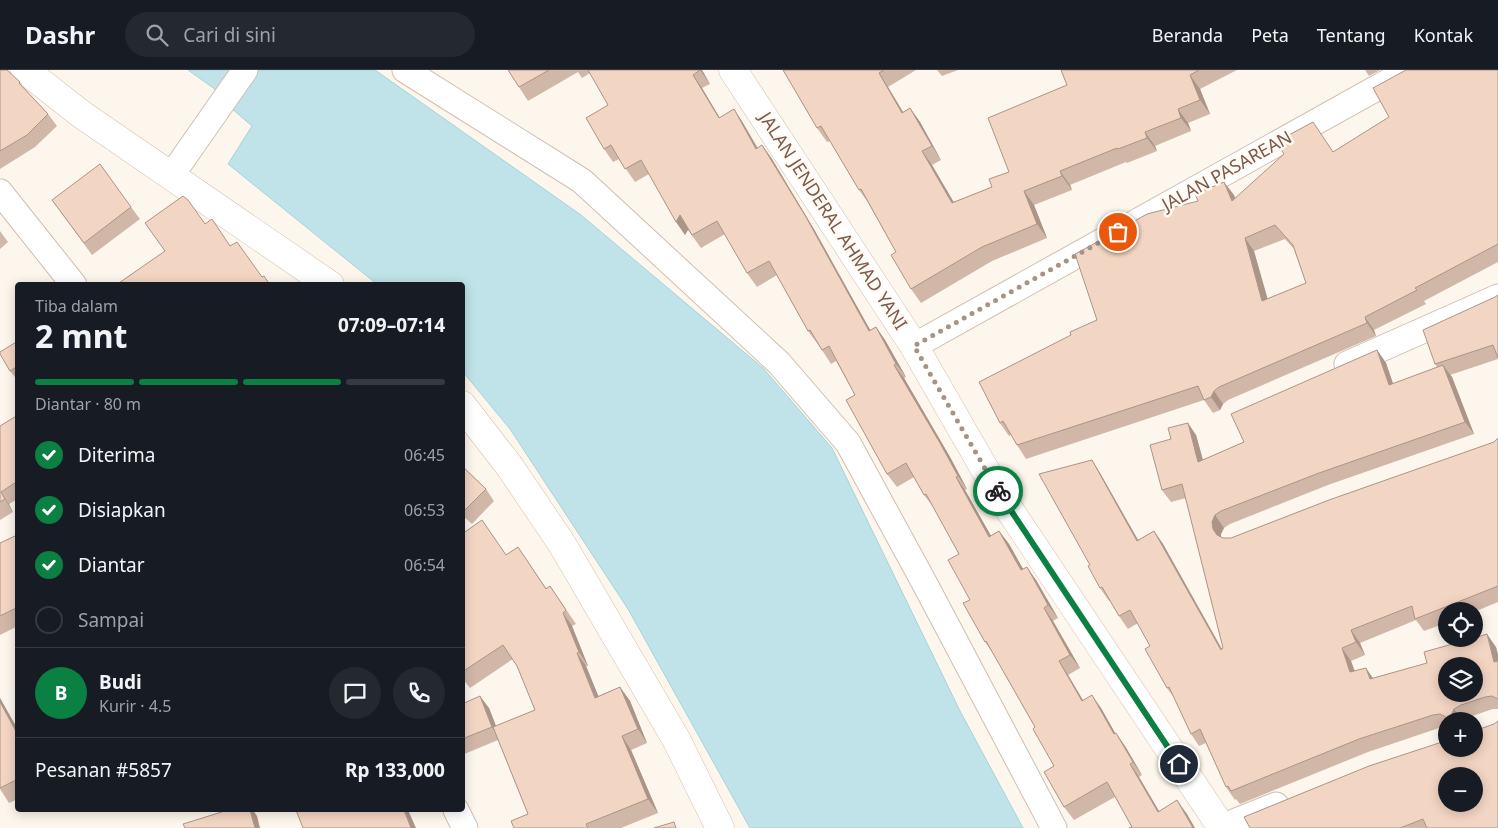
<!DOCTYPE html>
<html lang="id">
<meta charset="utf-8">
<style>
:root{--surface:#171b24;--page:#242831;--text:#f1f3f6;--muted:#9ea1a6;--line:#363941;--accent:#0b8043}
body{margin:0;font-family:"Noto Sans",sans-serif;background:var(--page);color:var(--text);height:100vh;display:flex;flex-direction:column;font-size:19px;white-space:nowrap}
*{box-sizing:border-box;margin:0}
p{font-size:16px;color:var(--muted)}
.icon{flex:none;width:28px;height:28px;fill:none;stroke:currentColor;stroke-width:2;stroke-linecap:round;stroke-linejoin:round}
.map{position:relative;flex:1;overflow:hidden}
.side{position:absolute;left:15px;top:212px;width:450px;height:530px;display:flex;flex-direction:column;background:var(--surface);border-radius:5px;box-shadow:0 2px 12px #0003}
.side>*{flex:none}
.buttons{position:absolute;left:1438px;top:532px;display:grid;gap:10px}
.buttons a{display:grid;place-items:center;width:45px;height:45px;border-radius:50%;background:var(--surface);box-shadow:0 2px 12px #0003;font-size:25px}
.pin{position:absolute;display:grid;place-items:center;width:42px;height:42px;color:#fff;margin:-21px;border:2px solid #fff;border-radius:50%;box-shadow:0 1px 5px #0007}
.courier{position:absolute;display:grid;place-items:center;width:50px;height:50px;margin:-25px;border:4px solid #0b8043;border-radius:50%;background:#fff;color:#222;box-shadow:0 1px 6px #0007}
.summary em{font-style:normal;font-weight:700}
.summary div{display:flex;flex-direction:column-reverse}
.summary{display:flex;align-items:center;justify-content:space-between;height:85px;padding:0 20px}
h1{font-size:32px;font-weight:700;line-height:38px}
.bar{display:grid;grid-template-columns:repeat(4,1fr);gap:8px 5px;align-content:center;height:60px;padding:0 20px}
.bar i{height:6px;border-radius:4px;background:var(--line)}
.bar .selected{background:var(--accent)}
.bar p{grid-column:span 4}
.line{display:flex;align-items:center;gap:12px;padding:0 20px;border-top:1px solid var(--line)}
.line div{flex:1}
.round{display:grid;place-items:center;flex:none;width:52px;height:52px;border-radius:26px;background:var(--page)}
ol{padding:0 20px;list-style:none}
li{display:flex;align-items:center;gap:15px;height:55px}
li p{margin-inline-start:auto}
li .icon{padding:5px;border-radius:50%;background:var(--accent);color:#fff;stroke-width:4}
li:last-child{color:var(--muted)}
li i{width:28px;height:28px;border:2px solid var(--line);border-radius:50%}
header{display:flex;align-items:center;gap:30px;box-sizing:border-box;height:70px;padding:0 25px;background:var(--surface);border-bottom:1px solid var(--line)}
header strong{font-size:24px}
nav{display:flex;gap:28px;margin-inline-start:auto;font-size:18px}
.search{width:350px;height:45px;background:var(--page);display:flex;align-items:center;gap:12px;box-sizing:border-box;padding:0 18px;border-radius:28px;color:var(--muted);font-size:19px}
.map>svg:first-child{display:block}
.water{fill:#bfe3e8;stroke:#a5d3da}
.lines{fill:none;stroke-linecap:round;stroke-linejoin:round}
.street-casing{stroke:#d1beb0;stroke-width:27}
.secondary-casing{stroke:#d6c0b0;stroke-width:29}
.street{stroke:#fff;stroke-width:25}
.secondary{stroke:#fff;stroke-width:28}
.wall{fill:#d1b7a8;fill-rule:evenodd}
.shaded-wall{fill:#aa9588}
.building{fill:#f3d5c3;stroke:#aa9588;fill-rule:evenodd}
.done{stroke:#a89285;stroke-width:5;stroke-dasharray:0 9}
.route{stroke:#0b8043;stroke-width:6}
.labels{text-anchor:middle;stroke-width:5;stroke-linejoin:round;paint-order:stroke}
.street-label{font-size:18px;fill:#7a5c4d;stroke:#fffaf3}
</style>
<header>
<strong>Dashr</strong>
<div class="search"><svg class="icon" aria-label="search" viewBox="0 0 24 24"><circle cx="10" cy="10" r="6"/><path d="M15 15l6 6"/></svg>Cari di sini</div>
<nav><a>Beranda</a><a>Peta</a><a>Tentang</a><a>Kontak</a></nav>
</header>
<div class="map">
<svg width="1498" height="758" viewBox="0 0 1498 758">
<rect width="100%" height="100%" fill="#fdf6ec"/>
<!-- water -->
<path class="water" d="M 188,0 L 375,0 L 581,145 L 763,298 L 832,378 L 960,641 L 1023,758 L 750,758 L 628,539 L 510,359 L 463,302 L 462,215 L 378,215 L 228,94 L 252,56 L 231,38 L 233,32 Z"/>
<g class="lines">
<defs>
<path id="street" d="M 405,0 L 582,111 L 779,293 L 848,373 L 926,516 L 1054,758
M 171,106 L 245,0
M 0,122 L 74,215
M 914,276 L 1409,0
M 1347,294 L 1498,227
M 456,740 L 465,758
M 1221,757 L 1276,735"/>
<path id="secondary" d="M 25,0 L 81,44 L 330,215
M 733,0 L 914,276 L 999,424 L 1222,758
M 462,335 L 510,397 L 562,474 L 676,669 L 720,758"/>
</defs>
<!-- street casing -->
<use href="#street" class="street-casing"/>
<!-- secondary casing -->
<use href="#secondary" class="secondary-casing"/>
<!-- street -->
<use href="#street" class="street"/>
<!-- secondary -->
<use href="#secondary" class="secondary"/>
</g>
<!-- wall -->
<path class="wall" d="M 0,0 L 20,12 L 24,18 L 48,44 L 57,56 L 35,77 L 0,99 Z
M 508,0 L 702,0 L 710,14 L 702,18 L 720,48 L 734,39 L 743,53 L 758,78 L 762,75 L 772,89 L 815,161 L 870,260 L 876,257 L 885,270 L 906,307 L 904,308 L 950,387 L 967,419 L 965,420 L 991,466 L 999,461 L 1009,474 L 1023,499 L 1036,510 L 1058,548 L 1053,551 L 1080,598 L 1068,605 L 1083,630 L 1101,638 L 1115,663 L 1125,676 L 1142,705 L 1139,707 L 1159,741 L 1187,744 L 1132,757 L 1115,727 L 1074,750 L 1064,737 L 1054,696 L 1035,657 L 994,585 L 985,572 L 970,530 L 959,484 L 934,438 L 924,425 L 914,407 L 897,417 L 887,404 L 855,325 L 836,291 L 831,294 L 822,280 L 808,261 L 777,205 L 757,217 L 747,203 L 725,164 L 701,178 L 688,160 L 685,165 L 649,104 L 635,112 L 619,89 L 613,92 L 604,79 L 608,35 L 590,3 L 582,8 L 578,2 L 528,31 L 519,17 Z
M 783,0 L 916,0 L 888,17 L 903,42 L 910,38 L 920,52 L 941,90 L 932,95 L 953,132 L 992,117 L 1009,102 L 1067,15 L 1061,0 L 1237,0 L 1200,19 L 1210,44 L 1188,53 L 1191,61 L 1155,76 L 1157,81 L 1127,93 L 1126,92 L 1070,115 L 1072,120 L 1034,135 L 1047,168 L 992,191 L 921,233 L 911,219 L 896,182 L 867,131 L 859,120 L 830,71 L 827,72 L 817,58 Z
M 937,0 L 958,0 L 942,6 Z
M 1365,0 L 1380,0 L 1369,6 Z
M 1498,0 L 1498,192 L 1424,231 L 1426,234 L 1374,260 L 1376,266 L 1228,330 L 1223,334 L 1220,340 L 1213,343 L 1204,330 L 1026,389 L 1017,375 L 1011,365 L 1009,366 L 1000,353 L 1071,265 L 1097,250 L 1198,131 L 1224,112 L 1235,128 L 1334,82 ZM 1285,169 L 1294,179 L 1306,213 L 1267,229 L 1254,181 Z
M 52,130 L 131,137 L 140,149 L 92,185 Z
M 0,161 L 8,172 L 0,179 Z
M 1495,227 L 1498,289 L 1450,305 L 1452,307 L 1474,364 L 1328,415 L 1230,454 L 1224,458 L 1221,464 L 1221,467 L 1223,468 L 1231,468 L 1494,372 L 1498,368 L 1498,532 L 1474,542 L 1446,541 L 1446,553 L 1424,561 L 1416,550 L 1360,573 L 1365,585 L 1351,591 L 1355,601 L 1373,608 L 1496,577 L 1498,585 L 1498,639 L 1493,639 L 1469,647 L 1464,651 L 1446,651 L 1446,657 L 1442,657 L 1368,682 L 1240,734 L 1236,729 L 1235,730 L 1226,717 L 1206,673 L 1199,676 L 1191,664 L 1175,629 L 1167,618 L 1150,576 L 1138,553 L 1128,559 L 1119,546 L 1110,530 L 1109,531 L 1100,518 L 1090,495 L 1092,390 L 1100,403 L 1138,470 L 1154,461 L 1163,474 L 1222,579 L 1223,578 L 1186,428 L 1171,432 L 1162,420 L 1196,365 L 1203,390 L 1244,372 L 1377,280 L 1386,293 L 1393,314 L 1437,297 L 1435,294 Z
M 18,271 L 18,311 L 10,301 Z
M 18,345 L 18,429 L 9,434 L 13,442 L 0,450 L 0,356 Z
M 462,396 L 486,419 L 494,431 L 472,454 L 462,445 Z
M 18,463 L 18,556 L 0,565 L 0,473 L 15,466 Z
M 462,464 L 506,485 L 518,477 L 546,518 L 550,516 L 576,554 L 572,556 L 588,596 L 586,596 L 598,626 L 620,617 L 630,631 L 647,673 L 631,680 L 658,743 L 621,758 L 514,758 L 528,744 L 498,670 L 462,685 L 462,634 L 489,638 L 496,656 L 535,640 L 517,596 L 513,589 L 470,618 L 462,608 Z
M 0,628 L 18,660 L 18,729 L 9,733 L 0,719 Z
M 1442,672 L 1498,758 L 1250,758 Z"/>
<!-- shaded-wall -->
<path class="shaded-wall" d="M 700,0 L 702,0 L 710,14 Z
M 879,3 L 888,17 L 912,57 L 902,43 Z
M 693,5 L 702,18 L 728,62 L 719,48 Z
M 1190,5 L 1200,19 L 1210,44 L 1200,30 Z
M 910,38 L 920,52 L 941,90 L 932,76 Z
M 734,39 L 743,53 L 765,92 L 756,79 Z
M 1178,39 L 1188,53 L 1191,61 L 1181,48 Z
M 1145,62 L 1155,76 L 1157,81 L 1147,68 Z
M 762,75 L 772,89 L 815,161 L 878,274 L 869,261 Z
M 922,81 L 932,95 L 962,146 L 952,133 Z
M 1060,101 L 1070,115 L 1072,120 L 1062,106 Z
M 1224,112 L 1234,125 L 1241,144 L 1232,131 Z
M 1024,121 L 1034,135 L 1047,168 L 1037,154 Z
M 680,145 L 689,158 L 685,165 L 676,152 Z
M 1245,168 L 1254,181 L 1272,244 L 1262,231 Z
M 1365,247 L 1374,260 L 1376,266 L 1367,253 Z
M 876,257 L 885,270 L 906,307 L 896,294 Z
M 1377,280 L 1386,293 L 1398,328 L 1389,315 Z
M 894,295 L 904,308 L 950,387 L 967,419 L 958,406 Z
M 1443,295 L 1452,307 L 1474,364 L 1465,352 Z
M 1214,321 L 1223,334 L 1220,340 L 1211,327 Z
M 1188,353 L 1196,365 L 1207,405 L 1198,392 Z
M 1092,390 L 1100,403 L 1146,484 L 1137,471 Z
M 956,407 L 965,420 L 999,480 L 989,467 Z
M 1,422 L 9,434 L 13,442 L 5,429 Z
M 1215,445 L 1224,458 L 1221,464 L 1221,472 L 1213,459 L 1212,452 Z
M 999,461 L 1009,474 L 1031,513 L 1021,500 Z
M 1154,461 L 1163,474 L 1229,592 L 1221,580 Z
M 1027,497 L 1036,510 L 1058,548 L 1048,535 Z
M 1044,538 L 1053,551 L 1080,598 L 1070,585 Z
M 563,543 L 572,556 L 588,596 L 579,582 Z
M 1351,560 L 1360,573 L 1365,585 L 1356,572 Z
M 1487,564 L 1496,577 L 1498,585 L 1498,597 L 1494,592 Z
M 1342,578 L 1351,591 L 1359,615 L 1350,602 Z
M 577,583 L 586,596 L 605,642 L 595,628 Z
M 1059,591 L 1068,605 L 1091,644 L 1082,631 Z
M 1366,598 L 1375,611 L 1370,609 Z
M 620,617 L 630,631 L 647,673 L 638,659 Z
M 1092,625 L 1101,638 L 1123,677 L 1114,664 Z
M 480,626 L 489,638 L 501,669 L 492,657 Z
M 0,628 L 18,660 L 18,665 L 0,632 Z
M 1454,639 L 1463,651 L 1452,651 L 1451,646 Z
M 1116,663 L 1125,676 L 1142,705 L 1133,692 Z
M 622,666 L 631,680 L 658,743 L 648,729 Z
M 1130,694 L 1139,707 L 1167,755 L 1158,742 Z
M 1177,730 L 1187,744 L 1195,758 L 1193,758 Z
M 250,740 L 253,740 L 257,746 L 260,758 L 255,758 Z
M 404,740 L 408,740 L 416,758 L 411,758 Z"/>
<!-- building -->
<path class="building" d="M 0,0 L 7,0 L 20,12 L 19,13 L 48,44 L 27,65 L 0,81 Z
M 508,0 L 549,0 L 519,17 Z
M 588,0 L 700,0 L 693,5 L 719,48 L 734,39 L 756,79 L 762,75 L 806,147 L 869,261 L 876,257 L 896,294 L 894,295 L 940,373 L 958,406 L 956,407 L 989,467 L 999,461 L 1021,500 L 1027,497 L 1048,535 L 1044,538 L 1070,585 L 1059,591 L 1082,631 L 1092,625 L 1114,664 L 1116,663 L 1133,692 L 1130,694 L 1158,742 L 1177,730 L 1193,758 L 1129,758 L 1132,757 L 1107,712 L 1064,737 L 1044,702 L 1054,696 L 1033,659 L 1035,657 L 986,571 L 985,572 L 963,533 L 970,530 L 948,490 L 959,484 L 926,424 L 924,425 L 906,393 L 887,404 L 846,330 L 855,325 L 829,276 L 822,280 L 810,260 L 808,261 L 769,191 L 747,203 L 717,151 L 692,165 L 680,145 L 676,152 L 641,90 L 625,99 L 611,75 L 604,79 L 586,48 L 608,35 Z
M 783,0 L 884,0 L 879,3 L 902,43 L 910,38 L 932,76 L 922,81 L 952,133 L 992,117 L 989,109 L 1009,102 L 988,48 L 1067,15 L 1061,0 L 1199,0 L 1190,5 L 1200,30 L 1178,39 L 1181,48 L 1145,62 L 1147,68 L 1118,79 L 1117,78 L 1060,101 L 1062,106 L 1024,121 L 1037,154 L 982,177 L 911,219 L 891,185 L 896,182 L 861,119 L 859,120 L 821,56 L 817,58 Z
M 1406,0 L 1498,0 L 1498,174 L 1415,218 L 1417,220 L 1365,247 L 1367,253 L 1219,317 L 1214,321 L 1211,327 L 1204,330 L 1198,316 L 1017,375 L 1003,351 L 1000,353 L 979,312 L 1071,265 L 1070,262 L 1097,250 L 1075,184 L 1116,162 L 1132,156 L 1131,153 L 1147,144 L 1198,131 L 1195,124 L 1224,112 L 1232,131 L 1284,84 L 1276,72 L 1313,52 L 1333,82 L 1389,47 L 1373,18 ZM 1275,155 L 1293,175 L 1306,213 L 1262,231 L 1245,168 Z
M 100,94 L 131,137 L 84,173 L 52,130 Z
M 183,126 L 188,130 L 205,154 L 212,149 L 230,176 L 237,172 L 262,207 L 264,206 L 270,215 L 116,215 L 165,181 L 145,153 Z
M 1498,225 L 1498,288 L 1493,275 L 1435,294 L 1423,260 L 1495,227 Z
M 18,271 L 18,296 L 10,301 L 0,284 L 0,282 Z
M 1377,280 L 1389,315 L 1443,295 L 1465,352 L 1319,403 L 1221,441 L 1215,445 L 1212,452 L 1213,459 L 1217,465 L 1223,468 L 1231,468 L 1329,430 L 1494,372 L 1498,368 L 1498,516 L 1415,549 L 1412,536 L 1351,560 L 1356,572 L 1342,578 L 1350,602 L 1366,598 L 1370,609 L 1427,593 L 1424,582 L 1470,569 L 1474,569 L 1474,568 L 1487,564 L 1494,592 L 1498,591 L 1498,629 L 1492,626 L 1485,627 L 1461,635 L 1454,639 L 1451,646 L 1452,651 L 1449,651 L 1446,647 L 1440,644 L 1433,645 L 1359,669 L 1231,721 L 1228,716 L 1226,717 L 1200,659 L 1191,664 L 1169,617 L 1167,618 L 1145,579 L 1150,576 L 1130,540 L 1119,546 L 1102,517 L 1100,518 L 1088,496 L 1090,495 L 1039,404 L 1092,390 L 1137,471 L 1154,461 L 1221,580 L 1223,578 L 1182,414 L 1162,420 L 1150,375 L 1171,369 L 1168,358 L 1188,353 L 1198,392 L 1244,372 L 1231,344 ZM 1446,596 L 1474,596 L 1474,624 L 1446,624 Z
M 18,345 L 18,411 L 1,422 L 5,429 L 0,432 L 0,356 Z
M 462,396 L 486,419 L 463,442 L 462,442 Z
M 482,450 L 506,485 L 518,477 L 546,519 L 550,516 L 566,540 L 563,543 L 579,582 L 577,583 L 595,628 L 620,617 L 638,659 L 622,666 L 648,729 L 586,754 L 588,758 L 514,758 L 511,751 L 528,744 L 493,657 L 535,640 L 517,596 L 503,575 L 462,602 L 462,464 Z
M 18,463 L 18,537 L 0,546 L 0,473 L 15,466 Z
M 480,626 L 492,657 L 462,669 L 462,634 Z
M 0,632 L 18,665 L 18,709 L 0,718 Z
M 1498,651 L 1498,758 L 1427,758 L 1423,749 L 1400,758 L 1250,758 L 1244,747 L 1369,696 L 1442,672 L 1446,669 L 1446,679 L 1474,679 L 1474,661 L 1494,654 ZM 1446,706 L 1474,706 L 1474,734 L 1446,734 Z
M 228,740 L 250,740 L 255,758 L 185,758 L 183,754 Z
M 296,740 L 404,740 L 411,758 L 303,758 Z
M 674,752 L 676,758 L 654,758 Z"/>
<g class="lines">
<!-- done -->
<path class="done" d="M 998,421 L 914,276 L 1118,162"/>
<!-- route -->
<path class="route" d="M 998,421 L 1179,694"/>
</g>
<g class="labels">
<!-- street labels -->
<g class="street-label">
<text transform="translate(1227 101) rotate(-29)" y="6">JALAN PASAREAN</text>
<text transform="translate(833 151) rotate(57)" y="6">JALAN JENDERAL AHMAD YANI</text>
</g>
</g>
</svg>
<div class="buttons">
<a><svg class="icon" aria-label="locate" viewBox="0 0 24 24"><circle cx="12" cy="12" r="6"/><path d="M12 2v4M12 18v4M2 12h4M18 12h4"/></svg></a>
<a><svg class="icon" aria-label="layers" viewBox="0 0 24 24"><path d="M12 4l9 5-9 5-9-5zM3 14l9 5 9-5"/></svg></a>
<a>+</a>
<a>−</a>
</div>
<div class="pin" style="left:1118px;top:162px;background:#ea580c"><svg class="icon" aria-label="bag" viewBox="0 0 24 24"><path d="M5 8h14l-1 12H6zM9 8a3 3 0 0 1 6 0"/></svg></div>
<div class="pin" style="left:1179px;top:694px;background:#1f2937"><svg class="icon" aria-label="home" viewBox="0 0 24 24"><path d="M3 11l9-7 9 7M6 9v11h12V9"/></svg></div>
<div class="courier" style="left:998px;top:421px"><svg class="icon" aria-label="bike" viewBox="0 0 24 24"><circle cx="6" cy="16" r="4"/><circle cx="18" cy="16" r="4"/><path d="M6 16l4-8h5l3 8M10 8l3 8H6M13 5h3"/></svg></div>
<section class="side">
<div class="summary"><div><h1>2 mnt</h1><p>Tiba dalam</p></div><em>07:09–07:14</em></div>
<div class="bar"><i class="selected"></i><i class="selected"></i><i class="selected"></i><i></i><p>Diantar · 80 m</p></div>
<ol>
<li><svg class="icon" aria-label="check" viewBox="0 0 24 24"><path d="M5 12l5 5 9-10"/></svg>Diterima<p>06:45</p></li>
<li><svg class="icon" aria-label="check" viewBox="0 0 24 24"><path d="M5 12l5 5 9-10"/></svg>Disiapkan<p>06:53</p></li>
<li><svg class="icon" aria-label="check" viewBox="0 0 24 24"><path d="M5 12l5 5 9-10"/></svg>Diantar<p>06:54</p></li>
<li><i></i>Sampai</li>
</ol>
<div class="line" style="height:90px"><b class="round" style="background:var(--accent);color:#fff">B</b><div><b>Budi</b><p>Kurir · 4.5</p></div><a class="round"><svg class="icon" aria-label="chat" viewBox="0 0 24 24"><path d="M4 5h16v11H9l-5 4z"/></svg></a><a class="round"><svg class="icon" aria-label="phone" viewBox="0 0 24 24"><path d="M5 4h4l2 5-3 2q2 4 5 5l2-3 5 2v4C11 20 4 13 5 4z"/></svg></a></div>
<div class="line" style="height:65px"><div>Pesanan #5857</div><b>Rp 133,000</b></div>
</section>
</div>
